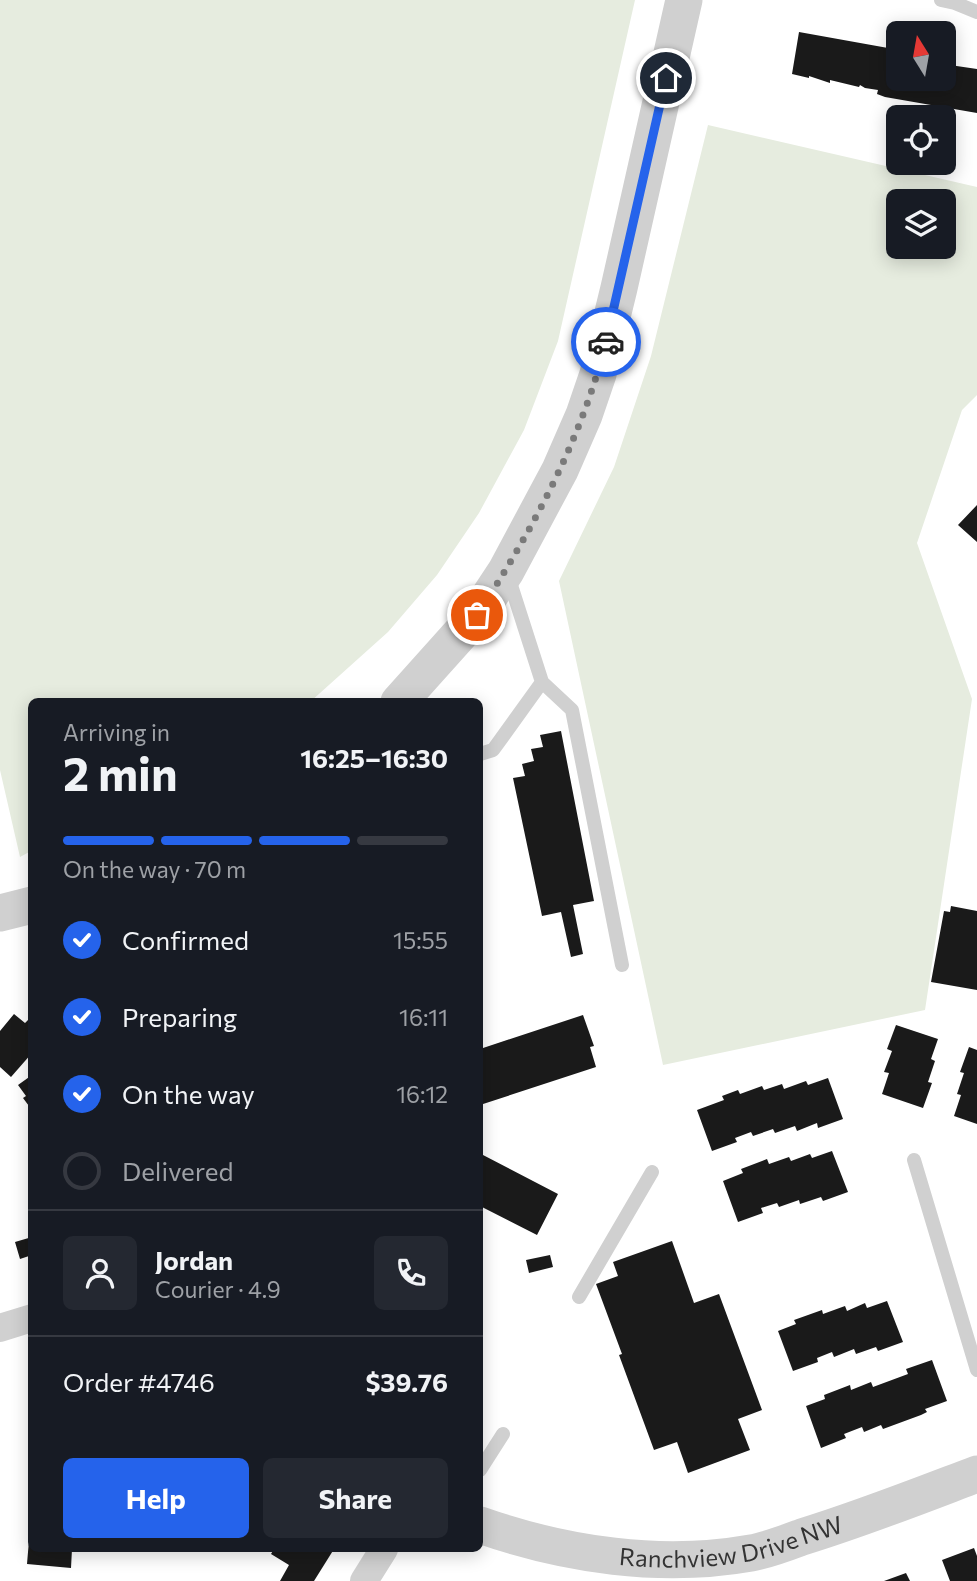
<!DOCTYPE html>
<meta charset="utf-8">
<style>
:root{--surface:#171b24;--page:#242831;--text:#f1f3f6;--muted:#9ea1a6;--line:#363941;--accent:#2563eb}
body{margin:0;font-family:Commissioner,sans-serif;background:var(--page);color:var(--text);height:100vh;display:flex;flex-direction:column;font-size:26px;white-space:nowrap}
*{box-sizing:border-box;margin:0}
p{font-size:23px;color:var(--muted)}
.icon{flex:none;width:38px;height:38px;fill:none;stroke:currentColor;stroke-width:2;stroke-linecap:round;stroke-linejoin:round}
.map{position:relative;flex:1;overflow:hidden}
.drawer{position:absolute;left:28px;top:698px;width:455px;height:854px;display:flex;flex-direction:column;background:var(--surface);border-radius:10px;box-shadow:0 4px 18px #0003}
.drawer>*{flex:none}
.needle{width:46px;rotate:349deg}
.controls{position:absolute;left:886px;top:21px;display:grid;gap:14px}
.controls a{display:grid;place-items:center;width:70px;height:70px;border-radius:10px;background:var(--surface);box-shadow:0 4px 18px #0003;font-size:35px}
.pin{position:absolute;display:grid;place-items:center;width:60px;height:60px;color:#fff;margin:-30px;border:4px solid #fff;border-radius:50%;box-shadow:0 2px 7px #0007}
.courier{position:absolute;display:grid;place-items:center;width:70px;height:70px;margin:-35px;border:5px solid #2563eb;border-radius:50%;background:#fff;color:#222;box-shadow:0 2px 9px #0007}
.head em{font-style:normal;font-weight:700}
.head div{display:flex;flex-direction:column-reverse}
.head{display:flex;align-items:center;justify-content:space-between;height:119px;padding:0 35px}
h1{font-size:46px;font-weight:700;line-height:52px}
.bar{display:grid;grid-template-columns:repeat(4,1fr);gap:10px 7px;align-content:center;height:84px;padding:0 35px}
.bar i{height:9px;border-radius:5px;background:var(--line)}
.bar .on{background:var(--accent)}
.bar p{grid-column:span 4}
.line{display:flex;align-items:center;gap:18px;padding:0 35px;border-top:2px solid var(--line)}
.line div{flex:1}
.round{display:grid;place-items:center;flex:none;width:74px;height:74px;border-radius:10px;background:var(--page)}
ol{padding:0 35px;list-style:none}
li{display:flex;align-items:center;gap:21px;height:77px}
li p{margin-inline-start:auto}
li .icon{padding:7px;border-radius:50%;background:var(--accent);color:#fff;stroke-width:4}
li:last-child{color:var(--muted)}
li i{width:38px;height:38px;border:4px solid var(--line);border-radius:50%}
.primary-button{display:flex;gap:14px;margin-top:auto;padding:14px 35px}
.primary-button a{flex:1;height:80px;border-radius:10px;background:var(--accent);color:#fff;font-size:28px;font-weight:700;line-height:80px;text-align:center}
.primary-button a+a{background:var(--page);color:var(--text)}
.map>svg:first-child{display:block}
.green{fill:#e6ecdf;fill-rule:evenodd}
.building{fill:#1a1a1a}
.lines{fill:none;stroke-linecap:round;stroke-linejoin:round}
.service{stroke:#d0d0d0;stroke-width:14}
.minor{stroke:#d0d0d0;stroke-width:28}
.tertiary{stroke:#d0d0d0;stroke-width:37}
.done{stroke:#7a7a7a;stroke-width:7;stroke-dasharray:0 12.6}
.route{stroke:#2563eb;stroke-width:9}
.labels{text-anchor:middle;stroke-width:7;stroke-linejoin:round;paint-order:stroke}
.street-label{font-size:24px;fill:#333;stroke:#fff}
</style>
<div class="map">
<svg width="977" height="1581" viewBox="0 0 977 1581">
<rect width="100%" height="100%" fill="#fff"/>
<!-- green -->
<path class="green" d="M 0,0 L 635,0 L 558,341 L 524,430 L 479,513 L 437,575 L 388,632 L 310,702 L 32,702 L 31,851 L 20,857 L 0,770 Z
M 708,125 L 977,187 L 977,395 L 962,410 L 917,543 L 972,699 L 925,1010 L 663,1065 L 559,581 L 614,467 L 651,356 ZM 943,201 L 943,247 L 898,247 L 898,201 Z"/>
<!-- building -->
<path class="building" d="M 799,32 L 888,48 L 888,53 L 898,54 L 898,79 L 943,79 L 943,64 L 977,69 L 977,113 L 885,97 L 877,94 L 878,90 L 865,88 L 860,85 L 859,87 L 830,80 L 830,83 L 809,76 L 809,78 L 792,74 Z
M 977,505 L 977,542 L 958,525 Z
M 561,731 L 594,901 L 573,905 L 583,954 L 571,957 L 561,912 L 542,916 L 513,778 L 525,776 L 522,764 L 534,761 L 531,749 L 543,747 L 540,735 Z
M 951,906 L 977,911 L 977,990 L 931,982 L 944,911 L 950,912 Z
M 14,1014 L 25,1023 L 28,1020 L 32,1023 L 32,1053 L 11,1077 L 0,1067 L 0,1031 Z
M 583,1015 L 594,1046 L 590,1047 L 596,1067 L 480,1105 L 480,1049 Z
M 896,1025 L 938,1039 L 931,1059 L 935,1061 L 928,1082 L 932,1083 L 923,1108 L 882,1094 L 889,1073 L 884,1072 L 892,1051 L 887,1049 Z
M 969,1047 L 977,1050 L 977,1124 L 954,1116 L 961,1095 L 957,1094 L 964,1073 L 960,1072 Z
M 32,1075 L 32,1110 L 23,1098 L 26,1096 L 18,1085 Z
M 828,1078 L 843,1119 L 818,1128 L 817,1123 L 797,1131 L 795,1126 L 775,1133 L 773,1129 L 753,1136 L 751,1132 L 735,1138 L 737,1142 L 712,1151 L 697,1110 L 724,1100 L 722,1096 L 738,1090 L 740,1094 L 762,1086 L 764,1090 L 782,1084 L 784,1089 L 806,1081 L 808,1085 Z
M 832,1151 L 848,1192 L 823,1201 L 821,1197 L 800,1204 L 799,1200 L 779,1207 L 777,1203 L 761,1208 L 763,1213 L 738,1222 L 723,1181 L 743,1173 L 741,1169 L 767,1159 L 769,1164 L 789,1157 L 791,1161 L 810,1154 L 812,1158 Z
M 483,1155 L 558,1194 L 537,1235 L 480,1206 L 480,1157 Z
M 32,1237 L 32,1255 L 20,1259 L 15,1242 Z
M 672,1241 L 694,1303 L 719,1294 L 762,1410 L 738,1419 L 750,1450 L 688,1473 L 677,1442 L 654,1450 L 619,1355 L 622,1354 L 596,1284 L 618,1276 L 613,1262 Z
M 550,1255 L 553,1267 L 529,1273 L 526,1260 Z
M 887,1301 L 903,1342 L 878,1351 L 876,1347 L 856,1354 L 854,1349 L 834,1357 L 832,1352 L 817,1358 L 818,1362 L 793,1371 L 778,1331 L 796,1324 L 794,1320 L 822,1310 L 823,1314 L 845,1306 L 847,1311 L 865,1303 L 867,1308 Z
M 932,1360 L 947,1401 L 925,1409 L 927,1412 L 921,1415 L 883,1429 L 881,1425 L 864,1432 L 862,1427 L 844,1434 L 846,1438 L 821,1448 L 806,1406 L 825,1399 L 824,1395 L 850,1385 L 851,1390 L 871,1382 L 873,1387 L 908,1374 L 906,1369 Z
M 30,1528 L 32,1528 L 32,1549 L 72,1549 L 71,1568 L 27,1564 Z
M 974,1548 L 977,1556 L 977,1581 L 950,1581 L 942,1560 Z
M 274,1549 L 334,1549 L 314,1581 L 280,1581 L 289,1565 L 271,1554 Z
M 906,1573 L 910,1581 L 884,1581 Z"/>
<g class="lines">
<!-- service -->
<path class="service" d="M 941,0 L 955,3
M 956,0 L 955,3 L 977,12
M 542,682 L 572,710 L 622,965
M 480,754 L 493,750 L 542,682 L 508,576
M 914,1160 L 977,1370
M 579,1297 L 652,1172
M 480,1470 L 503,1434"/>
<!-- minor -->
<path class="minor" d="M 0,1328 L 32,1318
M 364,1581 L 384,1549"/>
<!-- tertiary -->
<g class="tertiary">
<path d="M 399,702 L 477,615 L 506,571 L 560,470 L 584,415 L 598,374 L 619,288 L 684,0"/>
<path d="M 0,913 L 32,905"/>
<path id="s1" d="M 480,1525 C 566,1555 661,1569 751,1553 C 768,1550 786,1543 802,1537 C 861,1519 919,1496 977,1474"/>
</g>
</g>
<g class="lines">
<!-- done -->
<path class="done" d="M 477,615 C 532,531 581,441 606,342"/>
<!-- route -->
<path class="route" d="M 606,342 L 666,78"/>
</g>
<g class="labels">
<!-- street labels -->
<g class="street-label">
<text dy="8" stroke="none"><textPath href="#s1" startOffset="257">Ranchview Drive NW</textPath></text>
</g>
</g>
</svg>
<div class="controls">
<a><svg class="needle" viewBox="-14 -14 28 28"><path d="M0-13l5 13h-10z" fill="#e53935"/><path d="M0 13l5-13h-10z" fill="#9ea1a6"/></svg></a>
<a><svg class="icon" aria-label="locate" viewBox="0 0 24 24"><circle cx="12" cy="12" r="6"/><path d="M12 2v4M12 18v4M2 12h4M18 12h4"/></svg></a>
<a><svg class="icon" aria-label="layers" viewBox="0 0 24 24"><path d="M12 4l9 5-9 5-9-5zM3 14l9 5 9-5"/></svg></a>
</div>
<div class="pin" style="left:477px;top:615px;background:#ea580c"><svg class="icon" aria-label="bag" viewBox="0 0 24 24"><path d="M5 8h14l-1 12H6zM9 8a3 3 0 0 1 6 0"/></svg></div>
<div class="pin" style="left:666px;top:78px;background:#1f2937"><svg class="icon" aria-label="home" viewBox="0 0 24 24"><path d="M3 11l9-7 9 7M6 9v11h12V9"/></svg></div>
<div class="courier" style="left:606px;top:342px"><svg class="icon" aria-label="car" viewBox="0 0 24 24"><path d="M5 17H2v-5l4-1 3-4h7l3 4 3 1v5h-3M9 17h6M6 11h13"/><circle cx="7" cy="17" r="2"/><circle cx="17" cy="17" r="2"/></svg></div>
<section class="drawer">
<div class="head"><div><h1>2 min</h1><p>Arriving in</p></div><em>16:25–16:30</em></div>
<div class="bar"><i class="on"></i><i class="on"></i><i class="on"></i><i></i><p>On the way · 70 m</p></div>
<ol>
<li><svg class="icon" aria-label="check" viewBox="0 0 24 24"><path d="M5 12l5 5 9-10"/></svg>Confirmed<p>15:55</p></li>
<li><svg class="icon" aria-label="check" viewBox="0 0 24 24"><path d="M5 12l5 5 9-10"/></svg>Preparing<p>16:11</p></li>
<li><svg class="icon" aria-label="check" viewBox="0 0 24 24"><path d="M5 12l5 5 9-10"/></svg>On the way<p>16:12</p></li>
<li><i></i>Delivered</li>
</ol>
<div class="line" style="height:126px"><a class="round"><svg class="icon" aria-label="person" viewBox="0 0 24 24"><circle cx="12" cy="8" r="4"/><path d="M4 21q1-7 8-7t8 7"/></svg></a><div><b>Jordan</b><p>Courier · 4.9</p></div><a class="round"><svg class="icon" aria-label="phone" viewBox="0 0 24 24"><path d="M5 4h4l2 5-3 2q2 4 5 5l2-3 5 2v4C11 20 4 13 5 4z"/></svg></a></div>
<div class="line" style="height:91px"><div>Order #4746</div><b>$39.76</b></div>
<div class="primary-button"><a>Help</a><a>Share</a></div>
</section>
</div>
